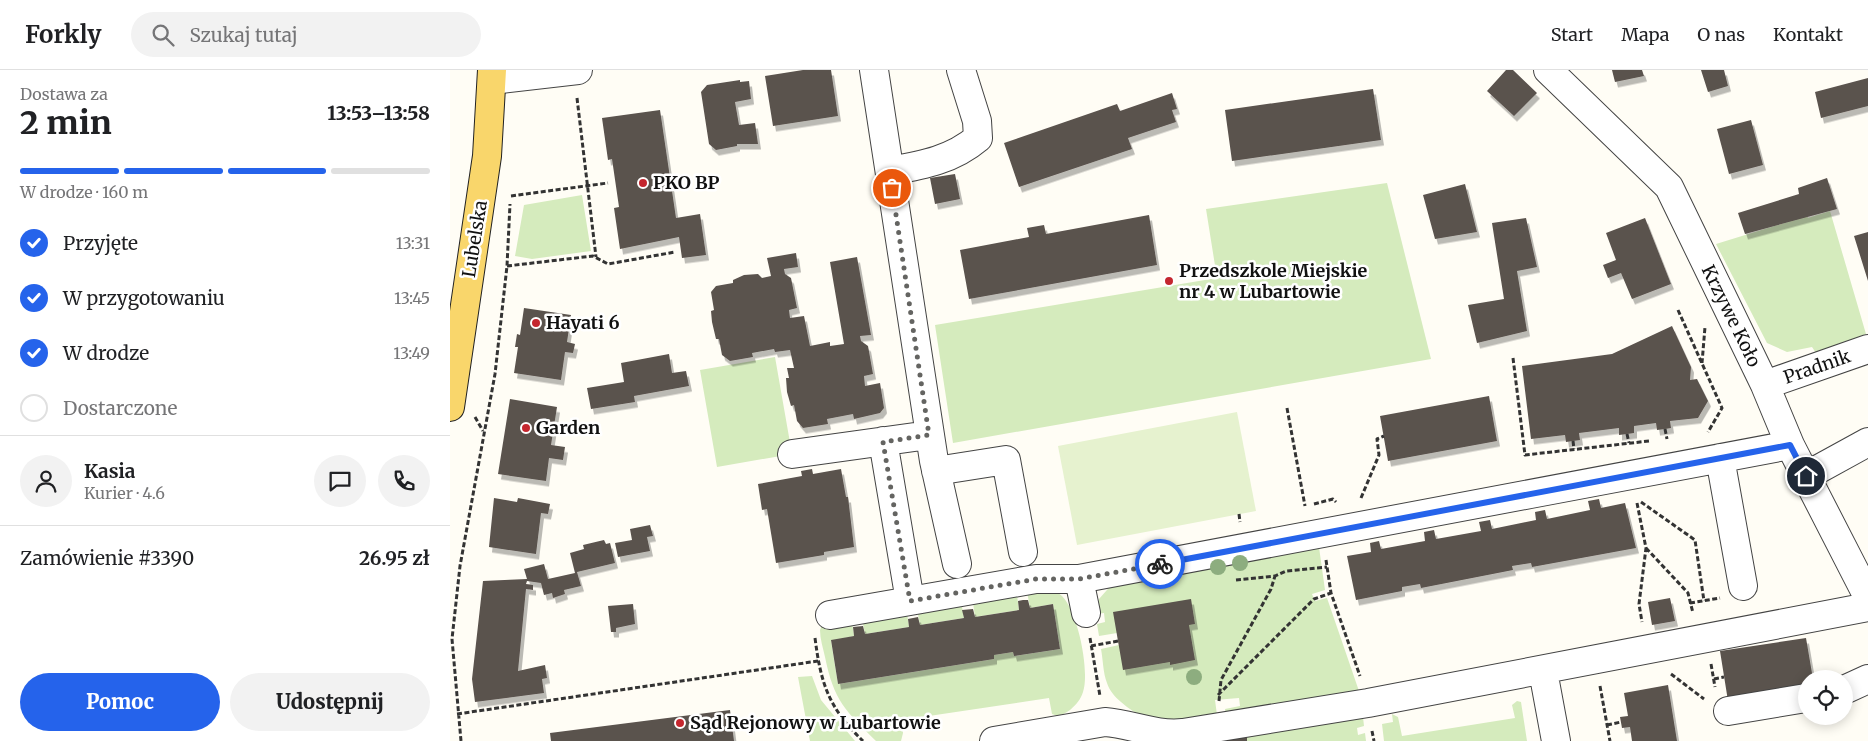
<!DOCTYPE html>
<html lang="pl">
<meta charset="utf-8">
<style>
:root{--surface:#fff;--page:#f2f2f2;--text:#202124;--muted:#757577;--line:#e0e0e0;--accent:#2563eb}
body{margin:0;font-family:Merriweather,serif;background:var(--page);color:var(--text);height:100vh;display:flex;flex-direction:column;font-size:19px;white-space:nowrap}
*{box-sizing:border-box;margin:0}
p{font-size:16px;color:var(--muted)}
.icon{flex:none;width:28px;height:28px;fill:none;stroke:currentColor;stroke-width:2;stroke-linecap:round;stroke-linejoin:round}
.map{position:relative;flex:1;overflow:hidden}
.panel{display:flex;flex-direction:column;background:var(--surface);width:450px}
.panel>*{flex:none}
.fabs{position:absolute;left:1348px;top:600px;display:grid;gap:10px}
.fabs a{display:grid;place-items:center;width:55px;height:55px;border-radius:50%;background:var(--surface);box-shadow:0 2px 12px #0003;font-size:25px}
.pin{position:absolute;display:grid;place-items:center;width:42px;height:42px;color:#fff;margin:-21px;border:2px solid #fff;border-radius:50%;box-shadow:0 1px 5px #0007}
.courier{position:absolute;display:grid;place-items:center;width:50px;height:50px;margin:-25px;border:4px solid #2563eb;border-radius:50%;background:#fff;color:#222;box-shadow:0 1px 6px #0007}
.summary em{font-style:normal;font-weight:800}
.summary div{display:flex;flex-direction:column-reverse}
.summary{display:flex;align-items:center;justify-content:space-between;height:85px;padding:0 20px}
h1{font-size:32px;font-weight:800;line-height:38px}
.bar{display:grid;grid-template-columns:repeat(4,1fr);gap:8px 5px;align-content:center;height:60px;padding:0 20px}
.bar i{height:6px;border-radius:4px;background:var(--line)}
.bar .selected{background:var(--accent)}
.bar p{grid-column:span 4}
.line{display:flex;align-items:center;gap:12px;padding:0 20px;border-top:1px solid var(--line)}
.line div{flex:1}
.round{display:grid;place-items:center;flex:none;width:52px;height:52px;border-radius:26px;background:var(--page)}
ol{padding:0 20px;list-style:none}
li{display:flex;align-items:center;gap:15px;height:55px}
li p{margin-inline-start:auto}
li .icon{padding:5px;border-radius:50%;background:var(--accent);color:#fff;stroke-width:4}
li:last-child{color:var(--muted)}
li i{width:28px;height:28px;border:2px solid var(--line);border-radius:50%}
.action{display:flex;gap:10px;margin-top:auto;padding:10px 20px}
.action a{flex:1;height:58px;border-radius:30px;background:var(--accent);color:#fff;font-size:20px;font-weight:800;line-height:58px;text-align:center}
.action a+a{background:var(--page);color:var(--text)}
header{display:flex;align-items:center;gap:30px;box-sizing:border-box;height:70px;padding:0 25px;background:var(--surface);border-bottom:1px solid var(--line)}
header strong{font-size:24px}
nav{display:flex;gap:28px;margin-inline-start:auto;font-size:18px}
.search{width:350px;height:45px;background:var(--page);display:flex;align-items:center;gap:12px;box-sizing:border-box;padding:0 18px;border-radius:28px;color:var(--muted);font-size:19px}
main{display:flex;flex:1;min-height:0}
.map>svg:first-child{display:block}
.green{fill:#d5ebbd}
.pitch{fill:#e6f2cf}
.building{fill:#5a524d;filter:url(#shadow)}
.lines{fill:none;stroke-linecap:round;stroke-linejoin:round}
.minor-casing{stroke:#444;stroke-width:30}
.major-casing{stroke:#222;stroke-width:30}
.path{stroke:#333;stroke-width:3;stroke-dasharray:5 2.5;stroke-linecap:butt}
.minor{stroke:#fff;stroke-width:28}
.major{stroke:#f9d66b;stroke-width:28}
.tree{fill:#8dad7f}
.done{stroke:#646461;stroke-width:5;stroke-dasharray:0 9}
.route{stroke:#2563eb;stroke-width:6}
.poi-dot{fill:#c4262e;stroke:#fff;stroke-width:2}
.labels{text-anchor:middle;stroke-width:5;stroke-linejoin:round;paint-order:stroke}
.poi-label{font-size:18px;font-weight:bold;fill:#111;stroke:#fff;text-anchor:start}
.street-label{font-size:18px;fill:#111;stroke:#fff}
</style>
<header>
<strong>Forkly</strong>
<div class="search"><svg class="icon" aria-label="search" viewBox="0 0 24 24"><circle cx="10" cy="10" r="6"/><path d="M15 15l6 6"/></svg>Szukaj tutaj</div>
<nav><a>Start</a><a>Mapa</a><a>O nas</a><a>Kontakt</a></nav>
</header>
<main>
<section class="panel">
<div class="summary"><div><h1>2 min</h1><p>Dostawa za</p></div><em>13:53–13:58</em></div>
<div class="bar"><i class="selected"></i><i class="selected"></i><i class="selected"></i><i></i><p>W drodze · 160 m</p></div>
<ol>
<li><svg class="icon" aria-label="check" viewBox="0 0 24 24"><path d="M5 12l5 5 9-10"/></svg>Przyjęte<p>13:31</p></li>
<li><svg class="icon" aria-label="check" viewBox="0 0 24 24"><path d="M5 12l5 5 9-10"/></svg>W przygotowaniu<p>13:45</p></li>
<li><svg class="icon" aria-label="check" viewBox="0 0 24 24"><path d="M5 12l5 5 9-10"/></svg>W drodze<p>13:49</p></li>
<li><i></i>Dostarczone</li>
</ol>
<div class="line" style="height:90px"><a class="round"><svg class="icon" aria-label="person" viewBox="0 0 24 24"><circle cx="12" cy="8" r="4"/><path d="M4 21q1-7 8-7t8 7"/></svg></a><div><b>Kasia</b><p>Kurier · 4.6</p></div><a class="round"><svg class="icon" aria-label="chat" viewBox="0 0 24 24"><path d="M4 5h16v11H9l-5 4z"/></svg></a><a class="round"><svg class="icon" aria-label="phone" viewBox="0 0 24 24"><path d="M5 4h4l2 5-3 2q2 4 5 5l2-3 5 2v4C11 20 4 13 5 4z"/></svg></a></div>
<div class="line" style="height:65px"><div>Zamówienie #3390</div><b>26.95 zł</b></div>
<div class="action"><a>Pomoc</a><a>Udostępnij</a></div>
</section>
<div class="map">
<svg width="1418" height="671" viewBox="0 0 1418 671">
<defs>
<filter id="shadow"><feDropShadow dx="3" dy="5.5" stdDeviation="0" flood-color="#0004"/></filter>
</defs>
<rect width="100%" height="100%" fill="#fffdf5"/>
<!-- green -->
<path class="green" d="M 937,113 L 981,289 L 503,373 L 485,255 L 767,208 L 756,139 Z
M 132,125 L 141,181 L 82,189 L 65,186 L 74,135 Z
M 1380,141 L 1416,264 L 1366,283 L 1362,277 L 1337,282 L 1317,273 L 1266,174 L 1357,146 L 1358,148 Z
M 325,287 L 342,384 L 267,397 L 250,300 Z
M 868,470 L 875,520 L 862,524 L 865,531 L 877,528 L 910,624 L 776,644 L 775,639 L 790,636 L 789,628 L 765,630 L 767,645 C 732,649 699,658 671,632 C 665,627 659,620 657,613 C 653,603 653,589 651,579 L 669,575 L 667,563 L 649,566 L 647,554 L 655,552 L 654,543 L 645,544 L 649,529 L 664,512 Z
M 576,516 C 587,518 604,518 612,526 C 628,542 640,601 633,622 C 631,629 626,635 620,640 C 614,644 609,647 602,644 L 599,628 L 452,650 L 453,663 L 451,671 L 426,671 C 395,640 384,631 375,587 C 373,578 370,569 370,560 L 372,555 L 401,545 L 404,566 L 381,571 L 388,614 L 544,589 L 544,585 L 563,582 L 564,586 L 610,579 L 603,534 L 580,538 Z
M 566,518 L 569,540 L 525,547 L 522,525 Z
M 510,526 L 514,548 L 470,555 L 466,534 Z
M 456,536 L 459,557 L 415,564 L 411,543 Z
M 362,606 L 371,630 L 405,671 L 360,671 L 348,607 Z
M 1067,631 L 1071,632 L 1077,671 L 934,671 L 932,654 L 943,652 L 942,644 L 948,647 L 952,666 L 1065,648 L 1062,635 Z
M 913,647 L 914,656 L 907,658 L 908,665 L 915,663 L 916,671 L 797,671 L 797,667 Z"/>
<!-- pitch -->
<path class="pitch" d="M 787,342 L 806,441 L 627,475 L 608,376 Z"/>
<!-- building -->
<path class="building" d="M 353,0 L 381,0 L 388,46 L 323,56 L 315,6 Z
M 1056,0 L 1063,0 L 1087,23 L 1064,46 L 1037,21 Z
M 1162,0 L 1192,0 L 1194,6 L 1165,12 Z
M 1251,0 L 1274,0 L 1278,16 L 1258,22 Z
M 1418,8 L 1418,36 L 1371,48 L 1365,22 Z
M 290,10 L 290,12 L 299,11 L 301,29 L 285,32 L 289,55 L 305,53 L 308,74 L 287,74 L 287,76 L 266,80 L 259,74 L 251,22 L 257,15 Z
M 923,19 L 931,70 L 782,91 L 775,40 Z
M 722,23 L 727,39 L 722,40 L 726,52 L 678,68 L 682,79 L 569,117 L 554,73 L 667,34 L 670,41 Z
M 210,40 L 226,148 L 250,144 L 256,185 L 232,188 L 229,167 L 170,179 L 164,138 L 169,137 L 162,89 L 158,90 L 152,48 Z
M 1301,50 L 1313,95 L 1279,104 L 1267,59 Z
M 505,104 L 510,129 L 485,134 L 480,108 Z
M 1377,108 L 1387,139 L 1295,164 L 1288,143 L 1349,124 L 1348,118 Z
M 1015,114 L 1027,162 L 985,169 L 973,125 Z
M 699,145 L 707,195 L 519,229 L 510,180 L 579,167 L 577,158 L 594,155 L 596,164 Z
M 1076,148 L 1087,197 L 1067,201 L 1077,261 L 1027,273 L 1018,235 L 1054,229 L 1042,153 Z
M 1195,148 L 1221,214 L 1182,229 L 1171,203 L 1158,208 L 1153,195 L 1166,190 L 1156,163 Z
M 1418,162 L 1418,211 L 1404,166 Z
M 346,183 L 348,197 L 334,199 L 335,204 L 341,208 L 347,238 L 339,240 L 340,248 L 354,246 L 360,276 L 380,272 L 380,276 L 394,274 L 380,192 L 407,187 L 421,265 L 410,266 L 411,271 L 418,276 L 423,304 L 414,306 L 415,316 L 430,313 L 434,338 L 430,343 L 404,349 L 403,344 L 377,349 L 378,354 L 353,358 L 347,351 L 344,335 L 341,336 L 337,322 L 336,308 L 339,308 L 337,298 L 344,298 L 340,280 L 325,282 L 324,279 L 302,283 L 303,287 L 280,291 L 272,285 L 269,269 L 266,269 L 262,252 L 261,241 L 264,240 L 261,222 L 266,216 L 283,213 L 283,210 L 294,205 L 308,204 L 312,208 L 321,206 L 317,188 Z
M 74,238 L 121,245 L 117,272 L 125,274 L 123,283 L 115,282 L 111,310 L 64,303 L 68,277 L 65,277 L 67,264 L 70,265 Z
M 1222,256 L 1241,297 L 1240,310 L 1247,309 L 1258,331 L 1248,348 L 1220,351 L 1221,358 L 1215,359 L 1207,360 L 1206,353 L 1184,356 L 1184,363 L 1177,364 L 1169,365 L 1169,358 L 1129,363 L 1130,370 L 1116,372 L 1115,365 L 1081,369 L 1072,296 L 1162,284 Z
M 219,284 L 222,303 L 236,301 L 239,316 L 184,326 L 185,332 L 141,339 L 137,318 L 174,312 L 171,293 Z
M 1039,326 L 1047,371 L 938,391 L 930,346 Z
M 60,329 L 107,337 L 101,375 L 115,377 L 113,390 L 99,388 L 96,411 L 48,404 Z
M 362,399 L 363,404 L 391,399 L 396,427 L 398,427 L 404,477 L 374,482 L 374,485 L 326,493 L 317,439 L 312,440 L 308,414 L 352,406 L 351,401 Z
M 44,428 L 67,432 L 68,428 L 100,434 L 98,444 L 91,443 L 86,484 L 39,477 Z
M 1149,429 L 1151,438 L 1175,433 L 1186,478 L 1082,497 L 1081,493 L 1062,496 L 1063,500 L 971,518 L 970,514 L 952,517 L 952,521 L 906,530 L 897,486 L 921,482 L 920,473 L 929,471 L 931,479 L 975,471 L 974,462 L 984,460 L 986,469 L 1031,461 L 1029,452 L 1040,450 L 1042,459 L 1086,450 L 1085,442 L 1095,440 L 1097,449 L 1140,440 L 1138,431 Z
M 200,455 L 203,466 L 197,467 L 200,481 L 168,487 L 165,473 L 182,470 L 180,459 Z
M 154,470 L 156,474 L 160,473 L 165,493 L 127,502 L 131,516 L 114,520 L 115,524 L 103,528 L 102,523 L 94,525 L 91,513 L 77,511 L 76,514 L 83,515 L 83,520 L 76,519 L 68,601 L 95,595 L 97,608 L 92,609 L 94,623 L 25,632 L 22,609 L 33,511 L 77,509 L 74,499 L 94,494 L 98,509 L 125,503 L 120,483 L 134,479 L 133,475 Z
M 1220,528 L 1225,551 L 1202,555 L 1198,532 Z
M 741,529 L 745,554 L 739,555 L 745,590 L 720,595 L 720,592 L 673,600 L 663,542 Z
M 573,530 L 578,530 L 580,538 L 603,534 L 610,579 L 564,586 L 563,582 L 544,585 L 544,589 L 388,614 L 381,570 L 404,566 L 403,557 L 413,556 L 415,564 L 459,557 L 458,549 L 468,547 L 470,555 L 514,548 L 512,540 L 523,539 L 525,547 L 569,540 L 568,531 Z
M 183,534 L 185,554 L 166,558 L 166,562 L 161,562 L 158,536 Z
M 1356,568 L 1363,609 L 1356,609 L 1356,619 L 1278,631 L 1270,581 Z
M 1218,615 L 1227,671 L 1182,671 L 1180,657 L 1172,658 L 1170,647 L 1178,646 L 1174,623 Z
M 280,640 L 284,671 L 101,671 L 100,663 Z
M 797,666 L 797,671 L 772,671 L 772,670 Z"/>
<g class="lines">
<defs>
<path id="minor" d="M 424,0 L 484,391 L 507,494
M 1098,0 L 1219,117 L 1315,315 L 1340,375 L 1418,527
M 43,10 L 128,0
M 440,101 C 473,95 502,90 528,68 L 527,51 L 511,0
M 1315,315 L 1418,279
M 433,371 L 460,531
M 342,384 L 479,365
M 1270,388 L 1293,516
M 486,401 L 556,390 L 573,482
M 1356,406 L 1418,372
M 629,509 L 636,543
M 380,545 L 586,509 L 629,509 L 1340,375
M 1093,601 L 1106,671
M 1394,620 L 1418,609
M 1278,641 L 1356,628
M 544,671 L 655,652 C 682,654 705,666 733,663 L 918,633 L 1418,537"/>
<path id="major" d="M 0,337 L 37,86 L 42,0"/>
</defs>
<!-- minor casing -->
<use href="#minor" class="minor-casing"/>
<!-- major casing -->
<use href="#major" class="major-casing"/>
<!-- path -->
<path class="path" d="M 127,28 L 146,187
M 61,126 L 158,113
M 57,196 L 143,186 L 158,194 L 225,182
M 1228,240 L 1272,338 L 1258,362
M 1063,288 L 1075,385 L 1199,371
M 1252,293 L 1255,257
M 837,338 L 855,436
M 25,347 L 33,361
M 1215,359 L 1217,369
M 1177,364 L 1179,373
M 1123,371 L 1124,379
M 911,428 L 929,385 L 927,369 L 934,366
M 1191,432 L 1245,470 L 1254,531
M 1187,433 L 1196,478 L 1189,534 L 1192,552
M 864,434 L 883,429 L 886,432
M 789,444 L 790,452
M 1196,478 L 1238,523 L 1243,543
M 876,490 L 881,523 L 910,606
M 786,510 L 825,506 L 836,501 L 877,497
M 1240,533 L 1270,528
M 365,568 C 371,615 379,638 413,671
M 640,568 L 650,626
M 641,576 L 668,571
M 1261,594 L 1265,617
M 1221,604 L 1254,629
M 1264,609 L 1274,607
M 1150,616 L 1160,671
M 768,625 L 864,529 L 881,523
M 769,631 L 771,610 L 821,519 L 825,506
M 7,644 L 368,591
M 1157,655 L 1171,652
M 922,661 L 924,671
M 11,671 L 2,569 L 10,496 L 45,304 L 57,196 L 60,134"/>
<!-- minor -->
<use href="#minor" class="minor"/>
<!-- major -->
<use href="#major" class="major"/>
</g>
<!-- trees -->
<g class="tree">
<circle cx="790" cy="493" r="8"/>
<circle cx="768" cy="497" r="8"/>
<circle cx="744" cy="607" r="8"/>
</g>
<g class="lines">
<!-- done -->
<path class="done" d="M 442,118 L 479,365 L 433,372 L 460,531 L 586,509 L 629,509 L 710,494"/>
<!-- route -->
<path class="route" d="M 710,494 L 1340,375 L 1356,406"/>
</g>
<!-- markers -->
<g class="poi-dot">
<circle cx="193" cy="113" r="5"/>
<circle cx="719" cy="211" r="5"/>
<circle cx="86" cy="253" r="5"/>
<circle cx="76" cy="358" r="5"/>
<circle cx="230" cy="653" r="5"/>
</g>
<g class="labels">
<!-- poi labels -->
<g class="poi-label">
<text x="203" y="119">PKO BP</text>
<text x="729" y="207">Przedszkole Miejskie<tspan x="729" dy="21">nr 4 w Lubartowie</tspan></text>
<text x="96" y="259">Hayati 6</text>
<text x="86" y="364">Garden</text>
<text x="240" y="659">Sąd Rejonowy w Lubartowie</text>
</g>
<!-- street labels -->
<g class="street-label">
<text transform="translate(25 169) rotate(-81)" y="6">Lubelska</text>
<text transform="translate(1281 246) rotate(64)" y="6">Krzywe Koło</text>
<text transform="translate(1367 297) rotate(-19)" y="6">Pradnik</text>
</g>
</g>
</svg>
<div class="fabs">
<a><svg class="icon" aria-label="locate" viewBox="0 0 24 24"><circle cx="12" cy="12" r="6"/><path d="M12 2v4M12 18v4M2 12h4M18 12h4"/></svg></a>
</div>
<div class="pin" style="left:442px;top:118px;background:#ea580c"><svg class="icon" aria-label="bag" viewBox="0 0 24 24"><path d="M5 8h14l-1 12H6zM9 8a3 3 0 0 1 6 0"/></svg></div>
<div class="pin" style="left:1356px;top:406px;background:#1f2937"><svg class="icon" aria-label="home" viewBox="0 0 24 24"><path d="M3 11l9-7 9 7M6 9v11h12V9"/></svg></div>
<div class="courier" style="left:710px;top:494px"><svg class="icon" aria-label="bike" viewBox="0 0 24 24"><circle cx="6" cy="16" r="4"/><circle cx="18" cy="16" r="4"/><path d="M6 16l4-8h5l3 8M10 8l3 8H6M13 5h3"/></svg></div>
</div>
</main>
